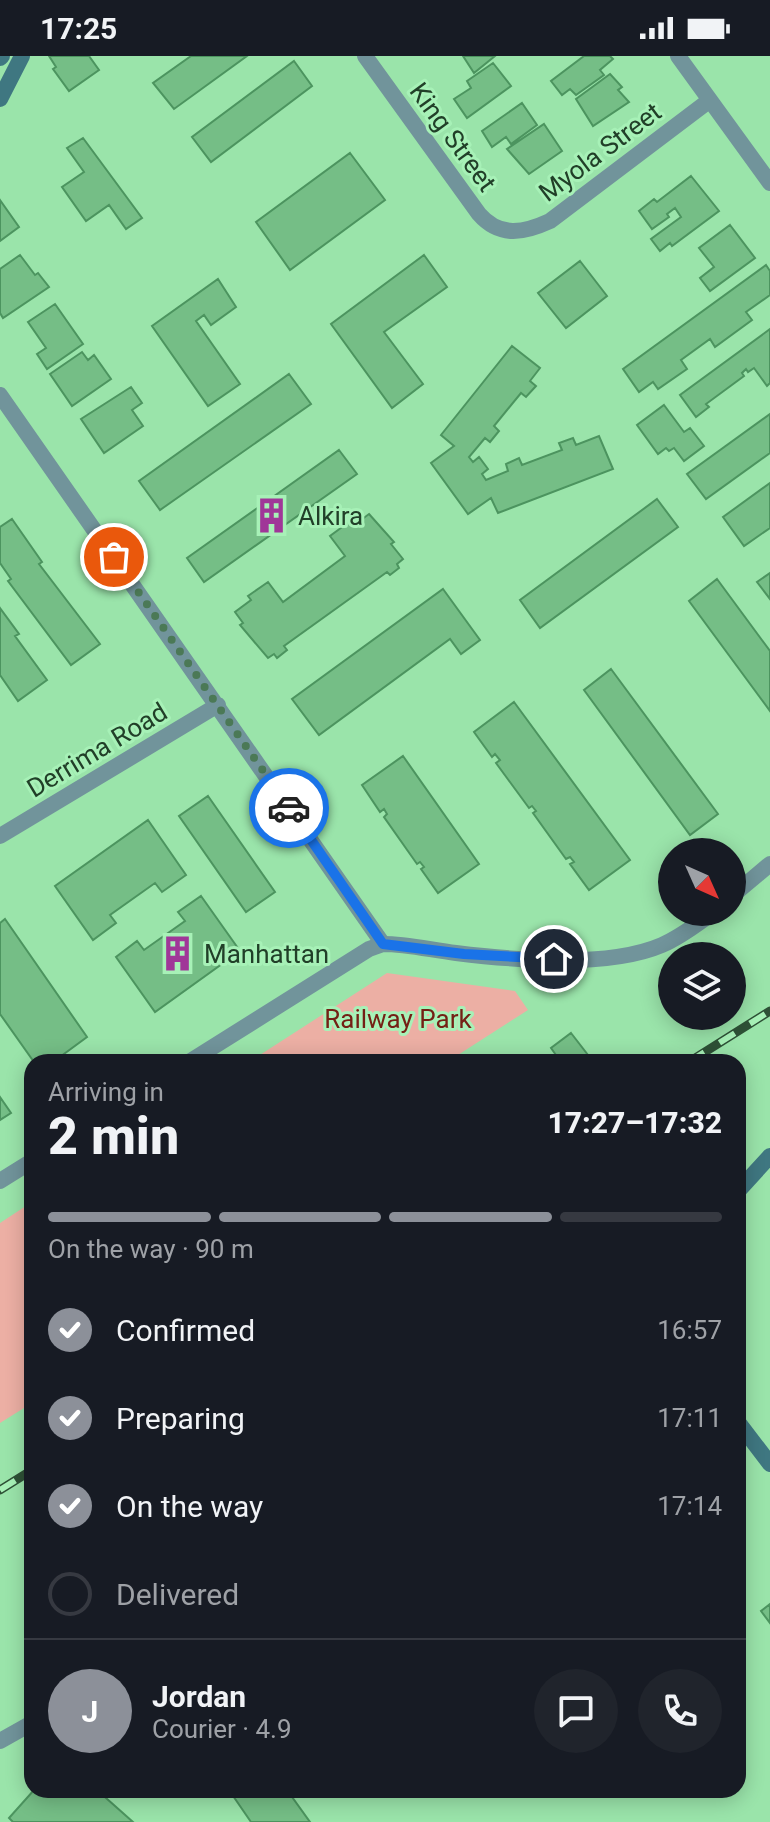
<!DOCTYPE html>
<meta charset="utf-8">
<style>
:root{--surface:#171b24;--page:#20242c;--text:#f1f3f6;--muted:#9ea1a6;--line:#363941;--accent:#8c9099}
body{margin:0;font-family:Roboto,sans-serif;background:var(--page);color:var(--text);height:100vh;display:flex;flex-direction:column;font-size:30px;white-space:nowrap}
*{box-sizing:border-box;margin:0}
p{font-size:26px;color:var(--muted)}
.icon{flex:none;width:44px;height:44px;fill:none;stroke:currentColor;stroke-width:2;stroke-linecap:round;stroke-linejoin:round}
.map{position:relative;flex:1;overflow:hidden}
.details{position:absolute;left:24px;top:998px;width:722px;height:744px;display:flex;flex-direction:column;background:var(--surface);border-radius:24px;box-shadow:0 4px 20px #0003}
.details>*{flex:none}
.needle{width:52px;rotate:135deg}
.tools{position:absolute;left:658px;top:782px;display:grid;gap:16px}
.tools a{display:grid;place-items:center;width:88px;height:88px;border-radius:50%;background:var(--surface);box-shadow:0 4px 20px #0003;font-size:40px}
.pin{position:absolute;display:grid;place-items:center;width:68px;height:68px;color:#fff;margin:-34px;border:4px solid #fff;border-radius:50%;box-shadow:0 2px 8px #0007}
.courier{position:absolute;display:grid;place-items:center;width:80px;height:80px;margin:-40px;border:6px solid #1a73e8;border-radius:50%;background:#fff;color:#222;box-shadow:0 2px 10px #0007}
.head em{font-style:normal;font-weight:800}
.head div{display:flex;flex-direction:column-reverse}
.head{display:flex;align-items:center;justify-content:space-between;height:136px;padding:0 24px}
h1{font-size:52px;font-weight:800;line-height:60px}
.bar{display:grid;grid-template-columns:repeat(4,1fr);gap:12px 8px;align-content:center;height:96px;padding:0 24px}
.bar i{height:10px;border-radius:6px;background:var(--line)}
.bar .current{background:var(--accent)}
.bar p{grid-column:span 4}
.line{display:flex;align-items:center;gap:20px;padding:0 24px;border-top:2px solid var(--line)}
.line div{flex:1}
.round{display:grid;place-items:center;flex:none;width:84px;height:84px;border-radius:42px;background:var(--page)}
ol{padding:0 24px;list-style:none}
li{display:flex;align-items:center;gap:24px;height:88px}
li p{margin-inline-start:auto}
li .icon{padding:8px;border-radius:50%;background:var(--accent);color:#fff;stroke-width:4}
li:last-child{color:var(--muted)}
li i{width:44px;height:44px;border:4px solid var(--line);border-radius:50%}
.status{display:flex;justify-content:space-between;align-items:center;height:56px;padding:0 40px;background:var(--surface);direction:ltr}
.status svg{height:22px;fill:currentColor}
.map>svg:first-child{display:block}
.green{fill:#ecafa4}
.building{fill:#75be86;stroke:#4c945f;stroke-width:2}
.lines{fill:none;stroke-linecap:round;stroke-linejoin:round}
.minor{stroke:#71949b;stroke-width:16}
.tertiary{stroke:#71949b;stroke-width:16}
.secondary{stroke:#3f7781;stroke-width:16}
.rail-casing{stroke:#2e5136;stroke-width:9}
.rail{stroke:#a7f1b7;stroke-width:6;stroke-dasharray:18;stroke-linecap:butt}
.done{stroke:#4b7956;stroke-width:8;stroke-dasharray:0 14.4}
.route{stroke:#1a73e8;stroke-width:10}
.labels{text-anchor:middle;stroke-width:6;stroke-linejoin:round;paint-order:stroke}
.street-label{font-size:26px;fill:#213f28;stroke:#a7f1b7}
.poi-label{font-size:26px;fill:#213f28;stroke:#a7f1b7;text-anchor:start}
.park-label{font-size:26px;fill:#742015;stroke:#a7f1b7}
</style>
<div class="status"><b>17:25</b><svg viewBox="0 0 49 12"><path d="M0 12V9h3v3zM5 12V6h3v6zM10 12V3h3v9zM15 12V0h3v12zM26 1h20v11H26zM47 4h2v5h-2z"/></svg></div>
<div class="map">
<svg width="770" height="1766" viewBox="0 0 770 1766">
<rect width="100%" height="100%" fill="#9ae4aa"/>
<!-- green -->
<path class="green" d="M 387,917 L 515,935 L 528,954 L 447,1006 L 249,1006 Z
M 32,1146 L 32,1347 L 0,1367 L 0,1167 Z"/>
<!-- building -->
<path class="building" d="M 49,0 L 89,0 L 99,14 L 69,35 L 53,13 L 56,11 Z
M 191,0 L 247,0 L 174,53 L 153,27 Z
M 463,0 L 495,0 L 474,17 Z
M 584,0 L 610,0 L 613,3 L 600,14 L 604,19 L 576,39 L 570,33 L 562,39 L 551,25 Z
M 294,5 L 312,30 L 211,106 L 192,81 Z
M 493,7 L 511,30 L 467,62 L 454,43 L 471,32 L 467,25 Z
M 610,18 L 622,31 L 618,34 L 629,46 L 593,70 L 576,43 Z
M 522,47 L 537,69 L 511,88 L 506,81 L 492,91 L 482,75 Z
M 544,68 L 562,95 L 529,118 L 507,93 Z
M 83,82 L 142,162 L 126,173 L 109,149 L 86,165 L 62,131 L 84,116 L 67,92 Z
M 350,97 L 385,144 L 290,214 L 256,166 Z
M 691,120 L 719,155 L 672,190 L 670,187 L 660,195 L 651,183 L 681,161 L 675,152 L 667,158 L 669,161 L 652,173 L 639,155 L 654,143 L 657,146 Z
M 0,144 L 19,171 L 0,185 Z
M 730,169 L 755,202 L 710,235 L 700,222 L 714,211 L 699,192 Z
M 20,199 L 35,219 L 38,217 L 49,231 L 3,262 L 0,257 L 0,213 Z
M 424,199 L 447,231 L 384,276 L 423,328 L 392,352 L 331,268 Z
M 580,205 L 607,240 L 566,272 L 538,237 Z
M 766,209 L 770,215 L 770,239 L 746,256 L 752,264 L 715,291 L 710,283 L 681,304 L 687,313 L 658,333 L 653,326 L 639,336 L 623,313 Z
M 218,223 L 236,251 L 211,269 L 204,259 L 196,265 L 240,328 L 208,350 L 152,270 Z
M 55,248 L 83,288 L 47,313 L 37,298 L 46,292 L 28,266 Z
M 770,273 L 770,327 L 767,330 L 754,312 L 748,316 L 746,313 L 742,317 L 744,320 L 706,348 L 709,351 L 696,361 L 680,339 Z
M 512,290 L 540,312 L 530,325 L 536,330 L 526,341 L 521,337 L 494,370 L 499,375 L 490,386 L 485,382 L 469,401 L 473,406 L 479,401 L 488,413 L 482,418 L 486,424 L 508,415 L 506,408 L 519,402 L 522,409 L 562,394 L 559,387 L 573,382 L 576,389 L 599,380 L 613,413 L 498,457 L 491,442 L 468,458 L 431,407 L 454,390 L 441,379 Z
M 82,296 L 88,304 L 94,299 L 111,323 L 72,350 L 50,318 Z
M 289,318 L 311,348 L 160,454 L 139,425 Z
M 131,331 L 142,347 L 132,354 L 143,370 L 104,397 L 81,363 Z
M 664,349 L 684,376 L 690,372 L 704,390 L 684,405 L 674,392 L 669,395 L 666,392 L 658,398 L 637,369 Z
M 770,358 L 770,397 L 706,443 L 687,418 Z
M 339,394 L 357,418 L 204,526 L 187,502 Z
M 770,427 L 770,472 L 744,490 L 723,461 Z
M 657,443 L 678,471 L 540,572 L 520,544 Z
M 369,458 L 394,486 L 391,488 L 403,503 L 397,508 L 399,512 L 390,519 L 387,516 L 284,590 L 287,594 L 277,602 L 274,598 L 268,602 L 240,569 L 243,567 L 235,556 L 251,544 L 248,540 L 268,526 L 283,546 L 345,500 L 330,480 L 349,466 L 353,470 Z
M 12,463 L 42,506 L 39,508 L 100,588 L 71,609 L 8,525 L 11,523 L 0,507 L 0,471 Z
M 770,517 L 770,543 L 757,526 Z
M 717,523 L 770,595 L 770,655 L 689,545 Z
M 443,533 L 480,584 L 461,598 L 450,583 L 319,679 L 292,643 Z
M 0,552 L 19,578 L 15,580 L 47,624 L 18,645 L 0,619 Z
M 611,613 L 718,758 L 690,779 L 584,634 Z
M 514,646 L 630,804 L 589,834 L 570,808 L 574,806 L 570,801 L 566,803 L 533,757 L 536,755 L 532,750 L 529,752 L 496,707 L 500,704 L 495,698 L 492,701 L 474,676 Z
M 403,700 L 479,808 L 438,837 L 421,813 L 424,811 L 420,806 L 417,808 L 384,761 L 387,758 L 384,753 L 380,756 L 362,729 Z
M 208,740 L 275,836 L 246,856 L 179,760 Z
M 148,764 L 186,819 L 162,836 L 155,827 L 110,859 L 116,867 L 93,884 L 55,830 Z
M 201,840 L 240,895 L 155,956 L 116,901 L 137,885 L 144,894 L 185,865 L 178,856 Z
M 5,863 L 87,981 L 53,1006 L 34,1006 L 0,958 L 0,867 Z
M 571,977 L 588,999 L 578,1006 L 561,1006 L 551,992 Z
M 0,1041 L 11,1057 L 0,1064 Z
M 770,1548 L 770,1567 L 761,1555 Z
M 34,1734 L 97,1734 L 133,1766 L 13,1766 L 9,1762 Z
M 229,1734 L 287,1734 L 310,1766 L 251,1766 Z"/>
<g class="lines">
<!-- minor -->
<path class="minor" d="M 365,0 L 479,158 C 500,182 524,177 550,165 L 710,44
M 678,0 L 770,127
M 0,339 L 383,888
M 0,780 L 218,649"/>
<!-- tertiary -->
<path class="tertiary" d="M 732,840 L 770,808
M 189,1006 L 369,893 L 383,888 C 407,888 431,894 456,897 C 513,904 609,912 662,889 C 681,881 697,868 714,856
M 0,1125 L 32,1105
M 0,1685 L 32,1667"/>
<!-- secondary -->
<path class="secondary" d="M 0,2 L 2,0
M 0,43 L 22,0
M 738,1135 L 770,1100
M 738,1366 L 770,1408"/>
<defs>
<path id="rail" d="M 689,1006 L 770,955
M 0,1434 L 32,1414"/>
</defs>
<!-- rail casing -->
<use href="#rail" class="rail-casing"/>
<!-- rail -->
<use href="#rail" class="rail"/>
</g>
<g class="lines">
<!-- done -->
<path class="done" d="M 114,501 L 289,752"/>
<!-- route -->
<path class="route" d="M 289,752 L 383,888 L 464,898 L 554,903"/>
</g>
<!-- icons -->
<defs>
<symbol id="building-bare" viewBox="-9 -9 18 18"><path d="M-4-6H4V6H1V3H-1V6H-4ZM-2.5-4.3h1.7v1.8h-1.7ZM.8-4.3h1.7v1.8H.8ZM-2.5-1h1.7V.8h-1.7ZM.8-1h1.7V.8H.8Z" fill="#a03698" stroke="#a7f1b7" stroke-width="2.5" paint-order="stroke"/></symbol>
</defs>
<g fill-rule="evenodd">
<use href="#building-bare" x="246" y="434" width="51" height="51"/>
<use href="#building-bare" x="152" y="872" width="51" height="51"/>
</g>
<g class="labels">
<!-- street labels -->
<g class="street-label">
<text transform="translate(453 81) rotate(54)" y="9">King Street</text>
<text transform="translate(600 96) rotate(-37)" y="9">Myola Street</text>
<text transform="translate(97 694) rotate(-31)" y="9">Derrima Road</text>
</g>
<!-- poi labels -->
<g class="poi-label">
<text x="298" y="469">Alkira</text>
<text x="204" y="907">Manhattan</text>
</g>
<!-- park labels -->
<g class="park-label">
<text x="398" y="972">Railway Park</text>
</g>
</g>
</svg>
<div class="tools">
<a><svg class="needle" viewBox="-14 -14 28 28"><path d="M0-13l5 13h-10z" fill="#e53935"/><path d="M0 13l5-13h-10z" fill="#9ea1a6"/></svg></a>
<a><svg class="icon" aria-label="layers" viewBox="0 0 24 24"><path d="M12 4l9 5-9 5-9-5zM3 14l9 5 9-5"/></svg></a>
</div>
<div class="pin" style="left:114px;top:501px;background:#ea580c"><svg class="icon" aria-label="bag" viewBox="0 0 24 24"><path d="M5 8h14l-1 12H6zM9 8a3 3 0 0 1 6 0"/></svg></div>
<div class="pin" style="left:554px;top:903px;background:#1f2937"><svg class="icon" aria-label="home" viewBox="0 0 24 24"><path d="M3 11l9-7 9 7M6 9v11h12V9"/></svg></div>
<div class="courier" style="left:289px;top:752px"><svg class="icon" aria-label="car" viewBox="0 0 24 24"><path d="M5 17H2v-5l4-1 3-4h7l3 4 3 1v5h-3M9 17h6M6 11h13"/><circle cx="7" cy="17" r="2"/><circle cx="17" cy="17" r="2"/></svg></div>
<section class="details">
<div class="head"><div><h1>2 min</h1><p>Arriving in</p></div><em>17:27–17:32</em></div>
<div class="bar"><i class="current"></i><i class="current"></i><i class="current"></i><i></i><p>On the way · 90 m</p></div>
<ol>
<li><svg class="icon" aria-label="check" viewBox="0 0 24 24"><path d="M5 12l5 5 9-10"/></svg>Confirmed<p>16:57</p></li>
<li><svg class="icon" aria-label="check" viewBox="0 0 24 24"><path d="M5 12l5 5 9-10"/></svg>Preparing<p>17:11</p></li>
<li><svg class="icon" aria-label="check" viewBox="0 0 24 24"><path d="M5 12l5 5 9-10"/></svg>On the way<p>17:14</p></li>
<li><i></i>Delivered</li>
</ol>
<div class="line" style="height:144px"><b class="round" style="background:var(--accent);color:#fff">J</b><div><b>Jordan</b><p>Courier · 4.9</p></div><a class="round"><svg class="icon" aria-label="chat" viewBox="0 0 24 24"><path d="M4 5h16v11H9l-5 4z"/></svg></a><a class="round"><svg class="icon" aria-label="phone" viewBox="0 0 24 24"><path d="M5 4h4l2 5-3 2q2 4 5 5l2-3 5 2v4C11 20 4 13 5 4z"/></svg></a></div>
</section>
</div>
